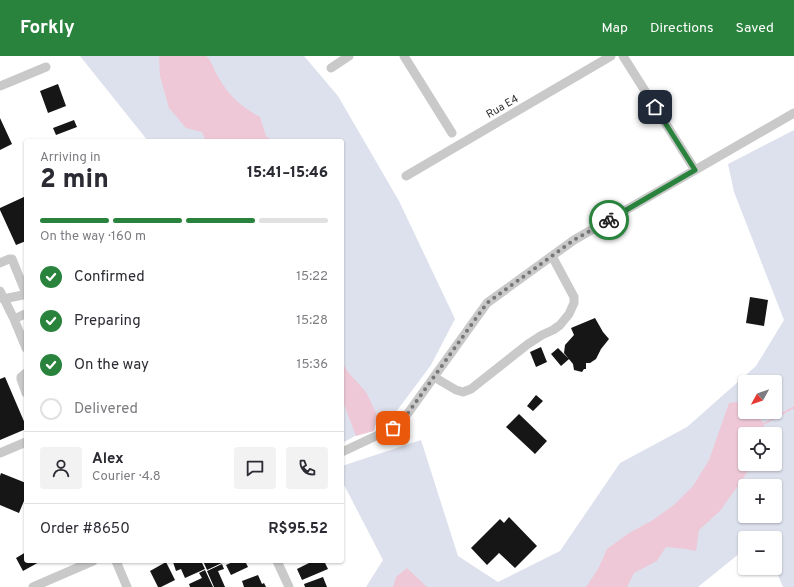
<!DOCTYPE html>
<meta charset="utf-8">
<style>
:root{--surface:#fff;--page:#f2f2f3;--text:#2b2b33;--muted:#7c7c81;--line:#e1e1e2;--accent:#2a833d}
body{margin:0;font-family:Overpass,sans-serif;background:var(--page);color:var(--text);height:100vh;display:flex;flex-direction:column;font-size:15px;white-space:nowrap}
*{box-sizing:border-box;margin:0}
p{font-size:13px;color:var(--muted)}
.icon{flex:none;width:22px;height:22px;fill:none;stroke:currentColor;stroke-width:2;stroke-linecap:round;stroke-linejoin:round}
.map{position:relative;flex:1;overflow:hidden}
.sheet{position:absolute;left:24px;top:83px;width:320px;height:424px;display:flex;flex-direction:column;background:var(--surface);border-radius:4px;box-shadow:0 1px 3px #0004}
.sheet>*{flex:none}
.needle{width:26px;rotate:230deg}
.controls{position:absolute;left:738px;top:319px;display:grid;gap:8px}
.controls a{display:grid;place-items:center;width:44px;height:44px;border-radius:4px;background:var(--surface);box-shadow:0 1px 3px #0004;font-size:20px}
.pin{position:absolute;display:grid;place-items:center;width:34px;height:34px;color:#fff;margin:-17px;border-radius:8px;box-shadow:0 2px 6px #0006}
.courier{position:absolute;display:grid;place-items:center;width:40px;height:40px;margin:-20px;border:3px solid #2a833d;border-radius:50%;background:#fff;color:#222;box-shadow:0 1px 5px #0007}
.summary em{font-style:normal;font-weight:800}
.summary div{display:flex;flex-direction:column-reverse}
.summary{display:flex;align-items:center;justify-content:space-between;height:68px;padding:0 16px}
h1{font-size:26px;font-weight:800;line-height:30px}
.bar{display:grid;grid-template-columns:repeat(4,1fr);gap:6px 4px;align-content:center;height:48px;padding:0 16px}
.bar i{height:5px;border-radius:3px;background:var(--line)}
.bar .on{background:var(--accent)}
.bar p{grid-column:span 4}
.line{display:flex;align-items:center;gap:10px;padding:0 16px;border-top:1px solid var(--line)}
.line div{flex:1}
.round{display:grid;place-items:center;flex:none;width:42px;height:42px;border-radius:4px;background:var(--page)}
ol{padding:0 16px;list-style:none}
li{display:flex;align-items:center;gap:12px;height:44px}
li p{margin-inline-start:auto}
li .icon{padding:4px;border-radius:50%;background:var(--accent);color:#fff;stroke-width:4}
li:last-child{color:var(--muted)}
li i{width:22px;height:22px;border:2px solid var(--line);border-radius:50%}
header{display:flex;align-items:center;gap:24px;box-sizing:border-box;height:56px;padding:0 20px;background:var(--accent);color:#fff}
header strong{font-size:19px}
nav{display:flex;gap:22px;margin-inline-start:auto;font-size:14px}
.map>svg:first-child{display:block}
.green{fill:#dde1ed;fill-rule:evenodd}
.water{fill:#eec8d6}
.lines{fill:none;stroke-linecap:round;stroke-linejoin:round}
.stream{stroke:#eec8d6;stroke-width:2}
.building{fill:#161616}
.minor{stroke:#c9c9c9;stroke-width:9}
.done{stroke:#787878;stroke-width:4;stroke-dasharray:0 7.2}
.route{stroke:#2a833d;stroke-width:5}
.labels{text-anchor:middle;stroke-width:4;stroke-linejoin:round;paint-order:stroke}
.street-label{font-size:11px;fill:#2f2f2f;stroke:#fff}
</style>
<header>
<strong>Forkly</strong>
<nav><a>Map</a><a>Directions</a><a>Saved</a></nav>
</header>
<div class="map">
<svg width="794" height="531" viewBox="0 0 794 531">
<rect width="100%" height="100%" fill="#fff"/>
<!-- green -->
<path class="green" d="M 80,0 L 304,0 L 338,40 L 399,145 L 455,263 L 431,309 L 393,360 L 342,387 L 342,85 L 148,85 Z
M 794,74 L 794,531 L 783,531 L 775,512 L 775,482 L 762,482 L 761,480 L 758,482 L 745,482 L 745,493 L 698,531 L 366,531 L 383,504 L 342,425 L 342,410 L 421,384 L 458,500 L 498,526 L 560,495 L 620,407 L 687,371 L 756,310 L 784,264 L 734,136 L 728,108 ZM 745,326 L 775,326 L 775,356 L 745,356 ZM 745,378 L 775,378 L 775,408 L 745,408 ZM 745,430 L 775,430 L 775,460 L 745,460 Z"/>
<!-- water -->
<path class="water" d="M 160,0 L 206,0 C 212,5 213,12 217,19 C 229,40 239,49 260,61 L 266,80 L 273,85 L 206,85 L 202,76 L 186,72 L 169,52 L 160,20 L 159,1 Z
M 342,306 L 348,316 L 366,336 L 377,359 L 374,375 L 356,380 L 342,343 Z
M 745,345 L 745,356 L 755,356 L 764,368 L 763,378 L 745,378 L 745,408 L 752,408 L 744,421 L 720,455 L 699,474 L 696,495 L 686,493 L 666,491 L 657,505 L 634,517 L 627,531 L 586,531 L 598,513 L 607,493 L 629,477 L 653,464 L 675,448 L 693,430 L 709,404 L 729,347 Z
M 407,512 L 427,531 L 393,531 L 396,521 Z"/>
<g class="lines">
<!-- stream -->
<path class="stream" d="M 764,368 L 794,351"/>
</g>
<!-- building -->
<path class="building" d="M 58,28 L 66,50 L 48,57 L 40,35 Z
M 0,62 L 12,88 L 0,94 Z
M 74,64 L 77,71 L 56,79 L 53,72 Z
M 26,140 L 26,185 L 16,189 L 0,154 L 0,152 Z
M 750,241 L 768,244 L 764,270 L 746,267 Z
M 595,262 L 603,276 L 609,283 L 601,293 L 596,303 L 590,307 L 586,307 L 586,313 L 584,313 L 582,316 L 574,314 L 573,308 L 564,297 L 565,289 L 574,279 L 571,272 Z
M 541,291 L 547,306 L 536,311 L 530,296 Z
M 558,292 L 569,303 L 561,310 L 551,298 Z
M 5,321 L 26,370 L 26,373 L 0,384 L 0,323 Z
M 536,339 L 543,345 L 533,355 L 527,350 Z
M 519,358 L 547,385 L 535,398 L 506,371 Z
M 1,417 L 26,427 L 24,433 L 26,433 L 26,446 L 24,445 L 19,457 L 0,449 L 0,420 Z
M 509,461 L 537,490 L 515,512 L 499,497 L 487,509 L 471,492 L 500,463 L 504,467 Z
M 26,496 L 26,505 L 41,505 L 23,515 L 16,502 Z
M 176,505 L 201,505 L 205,513 L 185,522 L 181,513 L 176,515 L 173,506 Z
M 203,505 L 226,505 L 207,514 Z
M 235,505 L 245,505 L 248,511 L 231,519 L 226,509 Z
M 313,505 L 324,505 L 328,513 L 302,524 L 297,513 Z
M 166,506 L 175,524 L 161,531 L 158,531 L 150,515 Z
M 222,508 L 224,513 L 218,515 L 225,531 L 214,531 L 207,515 Z
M 205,514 L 213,531 L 190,531 L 189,528 L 202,522 L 199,517 Z
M 258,519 L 262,528 L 264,527 L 266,531 L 244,531 L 242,525 Z
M 323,521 L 327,531 L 305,531 L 304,528 Z"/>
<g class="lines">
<!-- minor -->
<path class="minor" d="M 404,0 L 452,77
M 623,0 L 695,114
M 331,12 L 349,0
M 0,30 L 46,11
M 406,120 L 611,0
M 0,207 L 9,203 L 12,203 L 25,235 L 23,239 L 3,243
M 0,235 L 14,263 L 26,292
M 14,263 L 25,258 L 26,259
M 26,317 L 21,321 L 21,323 L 26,337
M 434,321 L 456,334 L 463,336 L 471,333 L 528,288 L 542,279 L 553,274 L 560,269 L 569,258 L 574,247 L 574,241 L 552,200
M 342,396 L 393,372 L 408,357 L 487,247 L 574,184 L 794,57
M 0,397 L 26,386
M 116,505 L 127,531
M 277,505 L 289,531
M 33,531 L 93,505"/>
</g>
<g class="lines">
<!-- done -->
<path class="done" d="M 393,372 L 408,357 L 487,247 L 574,184 L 609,164"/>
<!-- route -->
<path class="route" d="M 609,164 L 695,114 L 655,51"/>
</g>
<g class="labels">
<!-- street labels -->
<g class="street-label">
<text transform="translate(502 50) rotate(-30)" y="4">Rua E4</text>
</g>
</g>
</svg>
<div class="controls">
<a><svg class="needle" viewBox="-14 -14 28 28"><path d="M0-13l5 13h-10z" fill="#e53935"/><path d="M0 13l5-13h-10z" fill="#7c7c81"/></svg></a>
<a><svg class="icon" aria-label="locate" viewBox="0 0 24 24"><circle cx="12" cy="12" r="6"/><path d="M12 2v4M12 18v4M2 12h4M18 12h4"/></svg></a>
<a>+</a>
<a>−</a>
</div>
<div class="pin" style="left:393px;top:372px;background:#ea580c"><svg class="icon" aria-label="bag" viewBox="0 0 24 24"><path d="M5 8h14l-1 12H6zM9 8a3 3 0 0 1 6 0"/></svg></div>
<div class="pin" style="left:655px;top:51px;background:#1f2937"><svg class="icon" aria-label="home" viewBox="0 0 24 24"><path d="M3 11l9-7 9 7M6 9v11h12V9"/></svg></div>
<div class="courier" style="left:609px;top:164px"><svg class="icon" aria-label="bike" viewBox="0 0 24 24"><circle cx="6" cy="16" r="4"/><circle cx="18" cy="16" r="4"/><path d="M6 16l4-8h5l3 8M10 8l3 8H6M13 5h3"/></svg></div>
<section class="sheet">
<div class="summary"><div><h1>2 min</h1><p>Arriving in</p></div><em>15:41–15:46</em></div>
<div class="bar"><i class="on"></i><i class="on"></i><i class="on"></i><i></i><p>On the way · 160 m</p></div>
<ol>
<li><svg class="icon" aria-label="check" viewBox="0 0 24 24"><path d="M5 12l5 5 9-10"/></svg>Confirmed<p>15:22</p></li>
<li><svg class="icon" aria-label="check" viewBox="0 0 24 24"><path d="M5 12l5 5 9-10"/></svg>Preparing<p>15:28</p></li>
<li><svg class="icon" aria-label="check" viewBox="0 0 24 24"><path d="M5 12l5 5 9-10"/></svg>On the way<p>15:36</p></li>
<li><i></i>Delivered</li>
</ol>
<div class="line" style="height:72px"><a class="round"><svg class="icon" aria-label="person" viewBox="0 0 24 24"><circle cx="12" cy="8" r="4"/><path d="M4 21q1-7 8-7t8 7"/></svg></a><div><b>Alex</b><p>Courier · 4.8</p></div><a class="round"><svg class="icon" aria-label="chat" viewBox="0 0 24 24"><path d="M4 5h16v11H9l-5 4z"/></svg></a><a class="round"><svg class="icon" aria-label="phone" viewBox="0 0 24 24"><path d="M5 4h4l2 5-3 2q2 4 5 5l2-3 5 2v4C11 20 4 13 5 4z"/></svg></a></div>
<div class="line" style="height:52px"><div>Order #8650</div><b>R$95.52</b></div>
</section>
</div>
